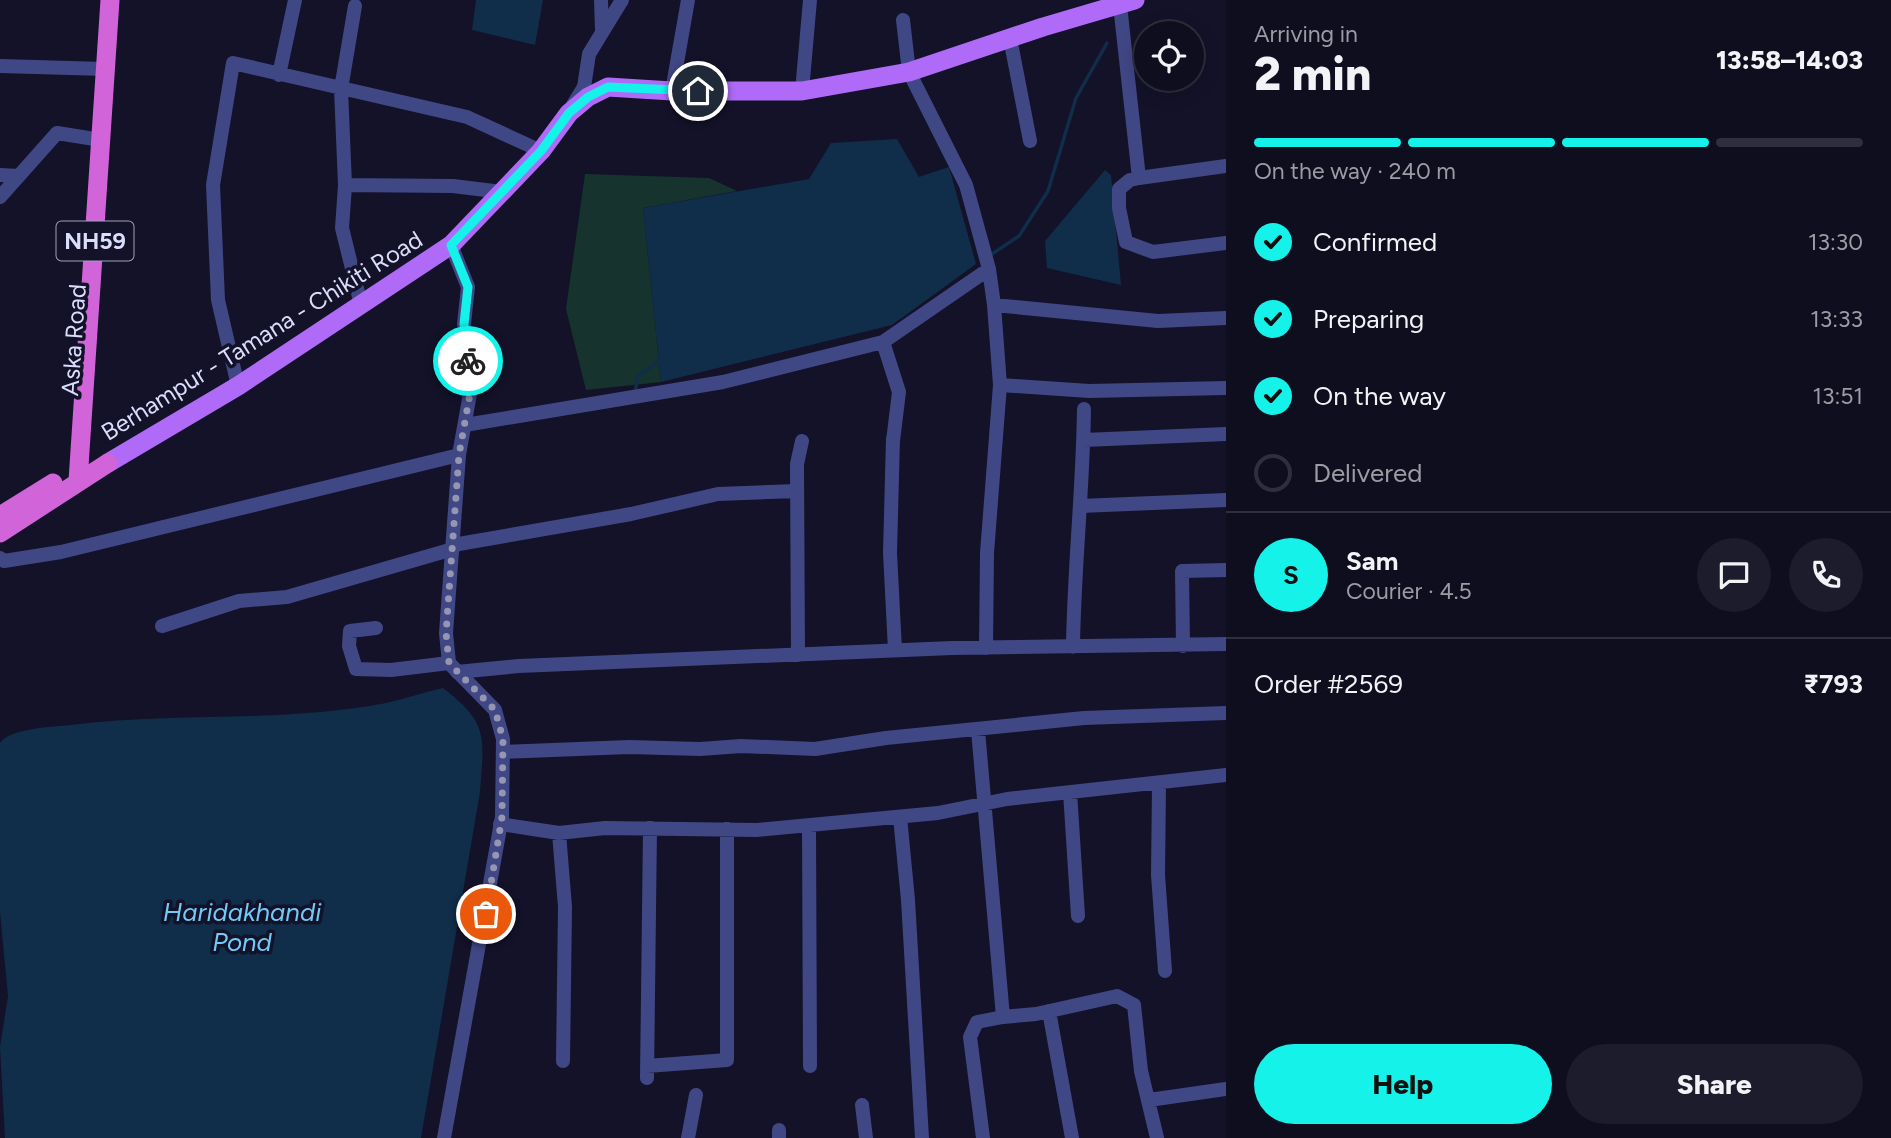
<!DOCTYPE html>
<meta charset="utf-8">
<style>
:root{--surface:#0e0e1f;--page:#1c1c2c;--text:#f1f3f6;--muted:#9b9ca4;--line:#2e2e3d;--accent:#14f2ea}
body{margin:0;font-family:Figtree,sans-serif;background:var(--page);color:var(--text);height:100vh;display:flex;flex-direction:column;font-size:26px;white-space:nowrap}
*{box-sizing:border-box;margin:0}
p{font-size:23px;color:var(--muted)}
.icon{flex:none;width:38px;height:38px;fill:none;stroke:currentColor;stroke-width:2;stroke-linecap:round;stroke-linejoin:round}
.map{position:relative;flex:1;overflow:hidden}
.side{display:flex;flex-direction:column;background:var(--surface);width:665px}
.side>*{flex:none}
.buttons{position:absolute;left:1134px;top:21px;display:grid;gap:14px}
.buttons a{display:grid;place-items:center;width:70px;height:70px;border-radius:50%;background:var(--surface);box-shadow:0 4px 18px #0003,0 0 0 2px var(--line);font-size:35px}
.pin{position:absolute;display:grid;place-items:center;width:60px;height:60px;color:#fff;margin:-30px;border:4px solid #fff;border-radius:50%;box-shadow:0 2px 7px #0007}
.courier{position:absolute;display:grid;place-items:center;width:70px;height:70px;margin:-35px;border:5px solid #14f2ea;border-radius:50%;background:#fff;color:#222;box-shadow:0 2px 9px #0007}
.summary em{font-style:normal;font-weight:800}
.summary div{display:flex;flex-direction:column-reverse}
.summary{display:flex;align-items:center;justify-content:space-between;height:119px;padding:0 28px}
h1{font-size:46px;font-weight:800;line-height:52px}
.bar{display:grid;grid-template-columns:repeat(4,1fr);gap:10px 7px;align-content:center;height:84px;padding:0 28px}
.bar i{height:9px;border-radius:5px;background:var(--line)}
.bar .on{background:var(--accent)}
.bar p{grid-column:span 4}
.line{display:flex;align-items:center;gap:18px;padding:0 28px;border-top:2px solid var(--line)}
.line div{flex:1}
.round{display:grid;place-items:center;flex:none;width:74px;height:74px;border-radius:37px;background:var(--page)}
ol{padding:0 28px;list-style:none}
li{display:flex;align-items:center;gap:21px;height:77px}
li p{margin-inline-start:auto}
li .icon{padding:7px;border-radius:50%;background:var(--accent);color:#111;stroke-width:4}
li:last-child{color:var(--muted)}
li i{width:38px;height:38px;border:4px solid var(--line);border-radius:50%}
.cta{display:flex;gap:14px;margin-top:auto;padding:14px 28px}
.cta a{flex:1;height:80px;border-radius:42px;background:var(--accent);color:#111;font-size:28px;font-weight:800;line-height:80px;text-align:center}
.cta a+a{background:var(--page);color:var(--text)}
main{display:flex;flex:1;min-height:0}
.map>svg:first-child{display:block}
.green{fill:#16332e}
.water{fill:#102d4a}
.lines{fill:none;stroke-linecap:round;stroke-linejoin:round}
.stream{stroke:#102d4a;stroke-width:3.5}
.minor{stroke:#404785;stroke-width:14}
.tertiary{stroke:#404785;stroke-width:14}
.primary{stroke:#af6af7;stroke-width:19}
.trunk{stroke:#d264d9;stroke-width:19}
.done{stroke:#9696b3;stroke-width:7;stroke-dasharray:0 12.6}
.route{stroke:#14f2ea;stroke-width:9}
.labels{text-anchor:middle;stroke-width:7;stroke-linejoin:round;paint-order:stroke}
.shield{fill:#131229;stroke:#a0a0bd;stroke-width:2}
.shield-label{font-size:23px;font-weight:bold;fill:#dcddfd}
.street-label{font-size:24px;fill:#dcddfd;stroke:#131229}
.water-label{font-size:26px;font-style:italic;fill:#71cbf7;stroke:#131229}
</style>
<main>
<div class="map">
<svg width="1226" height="1138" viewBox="0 0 1226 1138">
<rect width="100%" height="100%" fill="#131229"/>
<!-- green -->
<path class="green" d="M 585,174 L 709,178 L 737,191 L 643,208 L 661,382 L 586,390 L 566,309 Z"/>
<!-- water -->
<path class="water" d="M 476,0 L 543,0 L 535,45 L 472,30 Z
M 897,139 L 919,177 L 949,167 L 976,264 L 892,325 L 661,382 L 643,208 L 809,179 L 831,143 Z
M 1105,170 L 1111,175 L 1121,285 L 1047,268 L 1045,241 Z
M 443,688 C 489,723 484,737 480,792 L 421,1138 L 5,1138 L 0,1047 L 8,996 L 0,912 L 0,743 C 10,728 53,727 71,725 C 175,712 283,723 386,703 C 405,699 424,692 443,688 Z"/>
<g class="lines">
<!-- stream -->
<path class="stream" d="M 989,256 L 1019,236 L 1048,191 L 1076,98 L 1107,43
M 635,393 L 638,376 L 663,358"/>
<!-- minor -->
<path class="minor" d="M 601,0 L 602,30
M 1120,5 L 1139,178 L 1130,180 L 1119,189 L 1119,208 L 1126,242 L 1153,252 L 1226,243
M 355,6 L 341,89 L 345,185 L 342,228 L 361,305
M 903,20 L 909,72 L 966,185 L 989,269 L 994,305 L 1000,385 L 987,553 L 986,648
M 1010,38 L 1030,141
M 0,66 L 105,69
M 279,75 L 295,0
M 672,91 L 688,0
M 802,91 L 810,0
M 0,175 L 19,176
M 1139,178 L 1226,166
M 345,185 L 453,186 L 502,192
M 0,197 L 57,133 L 101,140
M 994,305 L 1158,321 L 1226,318
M 883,342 L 899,392 L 893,441
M 1000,385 L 1089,391 L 1226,388
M 238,386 L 218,300 L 213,185 L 233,63 L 467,117 L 541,151
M 465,425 L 723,382 L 883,342 L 989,269
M 893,438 L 890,553 L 895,650
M 1084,440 L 1226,434
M 1080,506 L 1226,500
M 453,545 L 631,514 L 718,494 L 797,491
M 0,558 L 4,561 L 61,552 L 459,455
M 162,626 L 239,601 L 287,597 L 453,549
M 376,628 L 350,631 L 349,646 L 356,669 L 391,670 L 449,663
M 1183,646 L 1182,571 L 1226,570
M 1073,647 C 1074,568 1083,489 1084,409
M 798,655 L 797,464 L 802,441
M 457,672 L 519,666 L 952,648 L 1226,644
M 978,730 L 1003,1017 L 1036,1014 L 1117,996 L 1134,1005 L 1141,1071 L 1157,1138
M 503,752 L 629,747 L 700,749 L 741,746 L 815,749 L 886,738 L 1084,718 L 1226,713
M 1159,784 L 1158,875 L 1165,971
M 1070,792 L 1078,916
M 900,817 L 908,900 L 922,1138
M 500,824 L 559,833 L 605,828 L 757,830 L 938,813 L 1007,799 L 1226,775
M 809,826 L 810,1066
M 559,833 L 565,907 L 563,1061
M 1049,1011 L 1072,1138
M 647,1066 L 727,1060 L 727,829
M 647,1078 L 650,828
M 1149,1100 L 1226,1089
M 862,1105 L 866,1138
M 688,1138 L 696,1095
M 779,1138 L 779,1130
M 983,1138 L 970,1037 L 977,1022 L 1003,1017"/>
<!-- tertiary -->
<path class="tertiary" d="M 573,105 L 584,87 L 589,54 L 622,0
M 444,1138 L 502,817 L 503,739 L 495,710 L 449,663 L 446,633 L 459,455 L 471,388 L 464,324 L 468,287 L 451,245"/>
<!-- primary -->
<path class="primary" d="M 108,463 L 238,386 L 451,245 L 541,151 L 569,113 L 588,97 L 608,87 L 672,91 L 802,91 L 909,72 L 1043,27 L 1135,0"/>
<!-- trunk -->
<path class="trunk" d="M 78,481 L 110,0
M 0,516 L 53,483
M 0,533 L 108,463"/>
</g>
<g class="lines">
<!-- done -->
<path class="done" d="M 468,361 L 471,388 L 459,455 L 446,633 L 449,663 L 495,710 L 503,739 L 502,817 L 486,914"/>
<!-- route -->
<path class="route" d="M 468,361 L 464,324 L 468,287 L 451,245 L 541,151 L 569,113 L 588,97 L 608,87 L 698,91"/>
</g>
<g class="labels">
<!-- shield labels -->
<rect class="shield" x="56.5" y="221.5" width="77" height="39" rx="5"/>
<g class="shield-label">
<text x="95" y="249">NH59</text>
</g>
<!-- street labels -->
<g class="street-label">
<text transform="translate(262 336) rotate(-32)" y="8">Berhampur - Tamana - Chikiti Road</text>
<text transform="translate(74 340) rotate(-86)" y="8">Aska Road</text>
</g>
<!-- water labels -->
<g class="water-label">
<text x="242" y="921">Haridakhandi<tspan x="242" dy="30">Pond</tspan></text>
</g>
</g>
</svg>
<div class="buttons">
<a><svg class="icon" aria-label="locate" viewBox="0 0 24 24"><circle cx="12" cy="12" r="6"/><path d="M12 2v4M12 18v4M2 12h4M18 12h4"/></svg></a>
</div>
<div class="pin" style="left:486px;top:914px;background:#ea580c"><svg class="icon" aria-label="bag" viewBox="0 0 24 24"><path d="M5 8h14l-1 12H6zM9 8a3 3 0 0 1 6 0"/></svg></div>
<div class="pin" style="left:698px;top:91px;background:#1f2937"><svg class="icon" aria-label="home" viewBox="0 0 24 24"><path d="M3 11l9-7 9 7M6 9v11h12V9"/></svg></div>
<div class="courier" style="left:468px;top:361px"><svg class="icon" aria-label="bike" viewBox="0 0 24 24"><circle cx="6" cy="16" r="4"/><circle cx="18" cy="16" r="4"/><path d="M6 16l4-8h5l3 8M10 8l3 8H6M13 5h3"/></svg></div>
</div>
<section class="side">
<div class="summary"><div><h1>2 min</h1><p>Arriving in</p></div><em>13:58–14:03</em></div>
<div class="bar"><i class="on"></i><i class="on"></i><i class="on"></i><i></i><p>On the way · 240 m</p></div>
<ol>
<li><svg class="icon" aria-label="check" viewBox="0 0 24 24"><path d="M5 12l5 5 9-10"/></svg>Confirmed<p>13:30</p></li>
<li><svg class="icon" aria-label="check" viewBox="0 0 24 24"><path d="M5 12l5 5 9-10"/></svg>Preparing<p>13:33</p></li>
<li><svg class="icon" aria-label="check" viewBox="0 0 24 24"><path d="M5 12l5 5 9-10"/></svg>On the way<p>13:51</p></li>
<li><i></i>Delivered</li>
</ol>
<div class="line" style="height:126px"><b class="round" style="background:var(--accent);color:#111">S</b><div><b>Sam</b><p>Courier · 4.5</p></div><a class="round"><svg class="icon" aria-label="chat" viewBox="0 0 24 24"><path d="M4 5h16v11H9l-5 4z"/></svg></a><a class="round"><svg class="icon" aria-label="phone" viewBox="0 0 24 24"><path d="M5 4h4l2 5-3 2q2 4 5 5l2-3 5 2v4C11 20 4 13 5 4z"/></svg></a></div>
<div class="line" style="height:91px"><div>Order #2569</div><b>₹793</b></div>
<div class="cta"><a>Help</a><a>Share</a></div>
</section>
</main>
